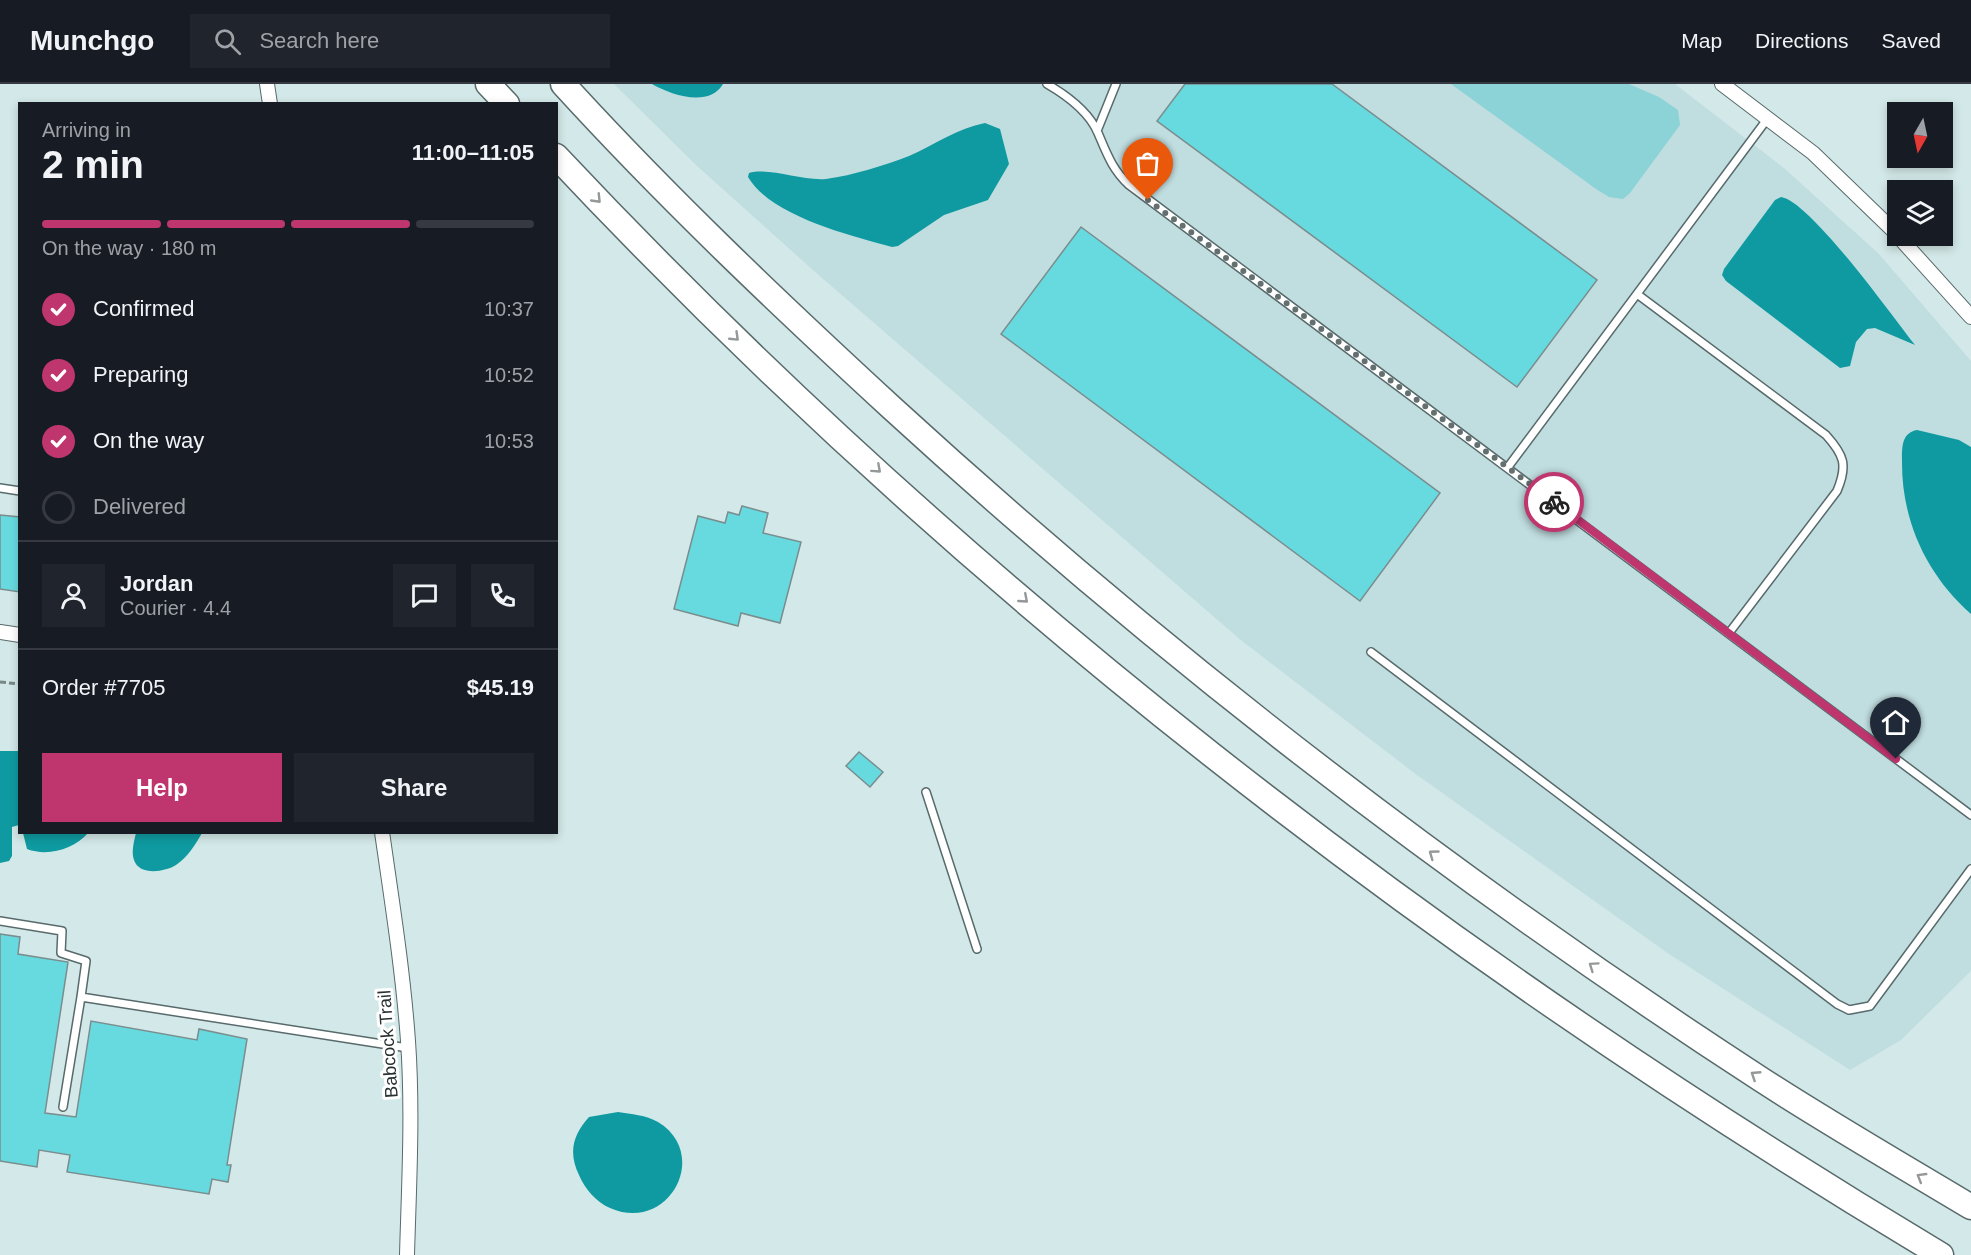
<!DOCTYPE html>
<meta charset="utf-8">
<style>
:root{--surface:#171b24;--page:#20242c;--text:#f1f3f6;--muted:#9ea1a6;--line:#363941;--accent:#bf356e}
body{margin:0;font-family:Helvetica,sans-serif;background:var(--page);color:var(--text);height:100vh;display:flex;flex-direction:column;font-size:22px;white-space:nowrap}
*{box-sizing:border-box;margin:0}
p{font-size:20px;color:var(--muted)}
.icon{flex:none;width:33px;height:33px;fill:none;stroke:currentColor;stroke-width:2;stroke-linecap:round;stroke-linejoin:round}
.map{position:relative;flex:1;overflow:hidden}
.panel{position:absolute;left:18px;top:18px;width:540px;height:732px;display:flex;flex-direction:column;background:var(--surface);border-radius:0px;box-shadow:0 3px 9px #0003}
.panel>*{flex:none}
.needle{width:39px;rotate:189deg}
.buttons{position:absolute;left:1887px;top:18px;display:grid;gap:12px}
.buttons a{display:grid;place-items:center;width:66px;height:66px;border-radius:0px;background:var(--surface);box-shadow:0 3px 9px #0003;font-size:30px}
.pin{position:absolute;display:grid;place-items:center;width:51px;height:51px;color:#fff;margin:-62px -26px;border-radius:50% 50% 50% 0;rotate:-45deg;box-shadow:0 0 6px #0007}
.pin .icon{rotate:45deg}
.courier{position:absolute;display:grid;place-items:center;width:60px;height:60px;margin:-30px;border:4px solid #bf356e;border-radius:50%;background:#fff;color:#222;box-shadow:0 2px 8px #0007}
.overview em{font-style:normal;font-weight:600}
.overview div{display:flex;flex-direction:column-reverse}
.overview{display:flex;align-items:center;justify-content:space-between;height:102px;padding:0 24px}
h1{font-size:39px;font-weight:600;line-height:45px}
.bar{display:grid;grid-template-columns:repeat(4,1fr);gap:9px 6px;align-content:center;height:72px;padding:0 24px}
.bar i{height:8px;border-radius:4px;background:var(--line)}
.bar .current{background:var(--accent)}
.bar p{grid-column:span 4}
.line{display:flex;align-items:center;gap:15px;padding:0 24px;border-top:2px solid var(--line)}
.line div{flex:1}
.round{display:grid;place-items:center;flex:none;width:63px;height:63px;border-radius:0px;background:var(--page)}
ol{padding:0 24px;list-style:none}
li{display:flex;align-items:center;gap:18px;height:66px}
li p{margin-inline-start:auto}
li .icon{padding:6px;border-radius:50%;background:var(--accent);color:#fff;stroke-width:4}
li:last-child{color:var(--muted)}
li i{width:33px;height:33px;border:3px solid var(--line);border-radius:50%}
.cta{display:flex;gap:12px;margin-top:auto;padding:12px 24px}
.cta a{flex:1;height:69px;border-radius:0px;background:var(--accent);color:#fff;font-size:24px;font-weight:600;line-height:69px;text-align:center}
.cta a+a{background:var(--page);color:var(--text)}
header{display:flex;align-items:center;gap:36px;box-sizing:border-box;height:84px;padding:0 30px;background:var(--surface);border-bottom:2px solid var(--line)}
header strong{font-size:28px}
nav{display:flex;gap:33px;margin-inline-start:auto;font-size:21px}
.search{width:420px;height:54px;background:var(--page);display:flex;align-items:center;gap:15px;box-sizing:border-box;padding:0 21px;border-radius:0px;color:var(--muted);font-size:22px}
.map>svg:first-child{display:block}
.built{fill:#c0dddf}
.green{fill:#8cd3d7}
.water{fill:#0e9aa0}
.building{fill:#67dae0;stroke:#7a8d8e;stroke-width:1.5}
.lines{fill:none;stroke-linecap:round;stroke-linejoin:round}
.lane-casing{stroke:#586a6b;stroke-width:10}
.street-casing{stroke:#586a6b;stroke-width:16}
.highway-casing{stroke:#586a6b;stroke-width:27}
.path{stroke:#798787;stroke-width:3;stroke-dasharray:6 3;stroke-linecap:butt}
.lane{stroke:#fff;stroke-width:7}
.street{stroke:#fff;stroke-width:14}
.highway{stroke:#fff;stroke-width:24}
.oneway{stroke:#949898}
.done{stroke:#647070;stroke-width:6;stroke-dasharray:0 10.8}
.route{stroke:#bf356e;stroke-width:8}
.labels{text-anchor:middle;stroke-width:6;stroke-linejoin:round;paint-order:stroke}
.street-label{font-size:18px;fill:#283030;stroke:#fff}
</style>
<header>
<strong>Munchgo</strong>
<div class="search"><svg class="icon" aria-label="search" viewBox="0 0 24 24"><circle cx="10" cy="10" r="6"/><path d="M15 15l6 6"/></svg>Search here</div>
<nav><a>Map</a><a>Directions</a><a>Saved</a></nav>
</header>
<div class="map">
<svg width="1971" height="1171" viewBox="0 0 1971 1171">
<rect width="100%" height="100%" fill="#d3e8e8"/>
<!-- built -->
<path class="built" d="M 614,0 L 1675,0 L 1784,84 L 1879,170 L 1971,277 L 1971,887 L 1901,956 L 1850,986 L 1669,870 L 1417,691 L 1242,557 L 814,187 L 696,81 Z"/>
<!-- green -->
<path class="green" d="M 1451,0 L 1629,0 L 1659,13 L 1678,26 L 1680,41 L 1630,109 L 1623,115 L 1609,113 L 1596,105 Z"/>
<!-- water -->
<path class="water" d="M 652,0 L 723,0 C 709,24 671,11 652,0 Z
M 985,39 L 1000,45 L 1009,80 L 988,116 L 944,131 L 898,162 L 892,163 C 849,151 771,132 748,93 L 749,89 C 769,83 801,97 826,95 C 854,91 883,82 909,72 C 934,61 958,44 985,39 Z
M 1781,113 C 1810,117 1893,233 1915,261 L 1875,244 L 1867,245 L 1856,258 L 1850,282 L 1840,284 L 1726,197 L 1722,191 L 1724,185 L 1775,116 Z
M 1917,346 L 1959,356 L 1971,363 L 1971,530 C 1927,491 1902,438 1902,379 C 1902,364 1901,349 1917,346 Z
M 0,667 L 20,667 L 19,741 L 12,743 L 12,772 L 9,777 L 0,779 Z
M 23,749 L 23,748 L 88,749 C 74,765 48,773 27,765 Z
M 136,749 L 136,748 L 202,749 C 195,761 188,773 176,781 C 165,788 139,792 134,776 C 131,768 134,757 136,749 Z
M 618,1028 C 631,1030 646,1031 658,1038 C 711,1070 669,1150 610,1124 C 596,1118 585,1105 579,1091 C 568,1068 573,1051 589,1033 Z"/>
<!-- building -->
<path class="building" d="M 1185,0 L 1332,0 L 1597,196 L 1517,303 L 1157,37 Z
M 1081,143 L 1440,409 L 1360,517 L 1001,250 Z
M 742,422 L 768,429 L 763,449 L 801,458 L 780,539 L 741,529 L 738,542 L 674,525 L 698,432 L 725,439 L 728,428 L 739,431 Z
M 0,431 L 20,433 L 20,508 L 0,505 Z
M 859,668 L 883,688 L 870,703 L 846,682 Z
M 0,850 L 20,853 L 18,870 L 68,878 L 45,1029 L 76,1033 L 91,937 L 197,956 L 199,945 L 247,955 L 227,1081 L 231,1081 L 228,1098 L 212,1095 L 209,1110 L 67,1088 L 70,1071 L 39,1066 L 37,1083 L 0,1077 Z"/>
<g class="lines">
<defs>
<path id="lane" d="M 1047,0 C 1066,11 1089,28 1098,49 C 1107,70 1112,85 1129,101 L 1971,731
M 1097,47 L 1116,0
M 1637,210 L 1826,351 C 1844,371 1848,381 1837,407 L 1729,549
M 1508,383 L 1768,34
M 0,404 L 20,407
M 1371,568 L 1837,920 L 1849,926 L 1870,922 L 1971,785
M 926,708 L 977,865
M 0,837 L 62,847 L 61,869 L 86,877 L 81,913 L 408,964
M 63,1023 L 81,913"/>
<path id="street" d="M 267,0 L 270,20
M 1722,0 L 1813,69 L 1898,151
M 1898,152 L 1971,233
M 0,548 L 20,551
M 382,748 C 392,818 403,887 408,957 C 413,1028 409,1100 407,1171"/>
<path id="highway" d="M 488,0 L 507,20
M 563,0 C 667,114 780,221 893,325 C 1164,573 1454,796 1762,996 C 1830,1040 1901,1081 1971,1123
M 556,72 C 961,503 1435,869 1941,1171"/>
</defs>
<!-- lane casing -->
<use href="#lane" class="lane-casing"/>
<!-- street casing -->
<use href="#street" class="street-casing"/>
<!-- highway casing -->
<use href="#highway" class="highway-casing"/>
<!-- path -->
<path class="path" d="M 0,598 L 20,600"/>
<!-- lane -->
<use href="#lane" class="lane"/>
<!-- street -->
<use href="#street" class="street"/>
<!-- highway -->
<use href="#highway" class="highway"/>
</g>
<!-- one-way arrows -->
<defs><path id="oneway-chevron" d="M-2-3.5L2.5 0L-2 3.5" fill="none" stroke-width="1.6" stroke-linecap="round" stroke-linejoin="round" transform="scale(1.5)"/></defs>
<g class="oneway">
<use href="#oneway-chevron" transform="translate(597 115) rotate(46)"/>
<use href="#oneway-chevron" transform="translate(735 253) rotate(44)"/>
<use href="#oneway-chevron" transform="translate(877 385) rotate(42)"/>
<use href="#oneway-chevron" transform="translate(1024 515) rotate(41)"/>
<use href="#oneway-chevron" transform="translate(1433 770) rotate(-144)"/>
<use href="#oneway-chevron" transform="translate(1593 882) rotate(-145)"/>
<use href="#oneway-chevron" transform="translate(1755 991) rotate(-147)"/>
<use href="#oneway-chevron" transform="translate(1921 1093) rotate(-149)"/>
</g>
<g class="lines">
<!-- done -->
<path class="done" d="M 1148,116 L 1554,418"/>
<!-- route -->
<path class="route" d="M 1554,418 L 1896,675"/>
</g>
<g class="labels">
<!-- street labels -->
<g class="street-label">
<text transform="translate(388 960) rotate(-94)" y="6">Babcock Trail</text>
</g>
</g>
</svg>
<div class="buttons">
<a><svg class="needle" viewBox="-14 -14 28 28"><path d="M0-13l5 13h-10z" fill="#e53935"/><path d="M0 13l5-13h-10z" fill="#9ea1a6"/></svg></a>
<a><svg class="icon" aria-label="layers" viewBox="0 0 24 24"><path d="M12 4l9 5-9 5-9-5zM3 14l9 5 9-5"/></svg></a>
</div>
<div class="pin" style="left:1148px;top:116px;background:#ea580c"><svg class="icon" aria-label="bag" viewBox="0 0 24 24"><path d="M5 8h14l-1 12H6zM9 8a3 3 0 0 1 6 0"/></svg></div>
<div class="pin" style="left:1896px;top:675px;background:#1f2937"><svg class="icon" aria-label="home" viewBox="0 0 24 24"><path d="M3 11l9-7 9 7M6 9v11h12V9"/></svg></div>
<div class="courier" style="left:1554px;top:418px"><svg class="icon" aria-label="bike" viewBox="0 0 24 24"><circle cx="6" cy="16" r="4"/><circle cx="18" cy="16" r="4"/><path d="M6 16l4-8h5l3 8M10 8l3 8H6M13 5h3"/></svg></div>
<section class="panel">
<div class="overview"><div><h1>2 min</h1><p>Arriving in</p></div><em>11:00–11:05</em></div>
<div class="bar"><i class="current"></i><i class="current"></i><i class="current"></i><i></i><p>On the way · 180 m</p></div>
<ol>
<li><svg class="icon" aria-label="check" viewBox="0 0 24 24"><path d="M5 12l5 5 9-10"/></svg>Confirmed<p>10:37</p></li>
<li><svg class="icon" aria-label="check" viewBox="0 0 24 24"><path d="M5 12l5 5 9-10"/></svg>Preparing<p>10:52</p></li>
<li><svg class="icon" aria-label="check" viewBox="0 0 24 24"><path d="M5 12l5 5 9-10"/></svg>On the way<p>10:53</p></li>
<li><i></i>Delivered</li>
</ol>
<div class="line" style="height:108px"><a class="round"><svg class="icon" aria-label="person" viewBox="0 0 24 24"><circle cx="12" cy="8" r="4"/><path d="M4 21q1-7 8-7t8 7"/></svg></a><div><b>Jordan</b><p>Courier · 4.4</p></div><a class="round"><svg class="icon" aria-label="chat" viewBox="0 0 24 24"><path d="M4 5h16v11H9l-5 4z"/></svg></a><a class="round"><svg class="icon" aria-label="phone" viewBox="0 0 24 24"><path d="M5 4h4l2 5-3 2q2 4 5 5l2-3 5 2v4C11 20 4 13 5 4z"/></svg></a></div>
<div class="line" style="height:78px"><div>Order #7705</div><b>$45.19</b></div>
<div class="cta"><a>Help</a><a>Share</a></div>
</section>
</div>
